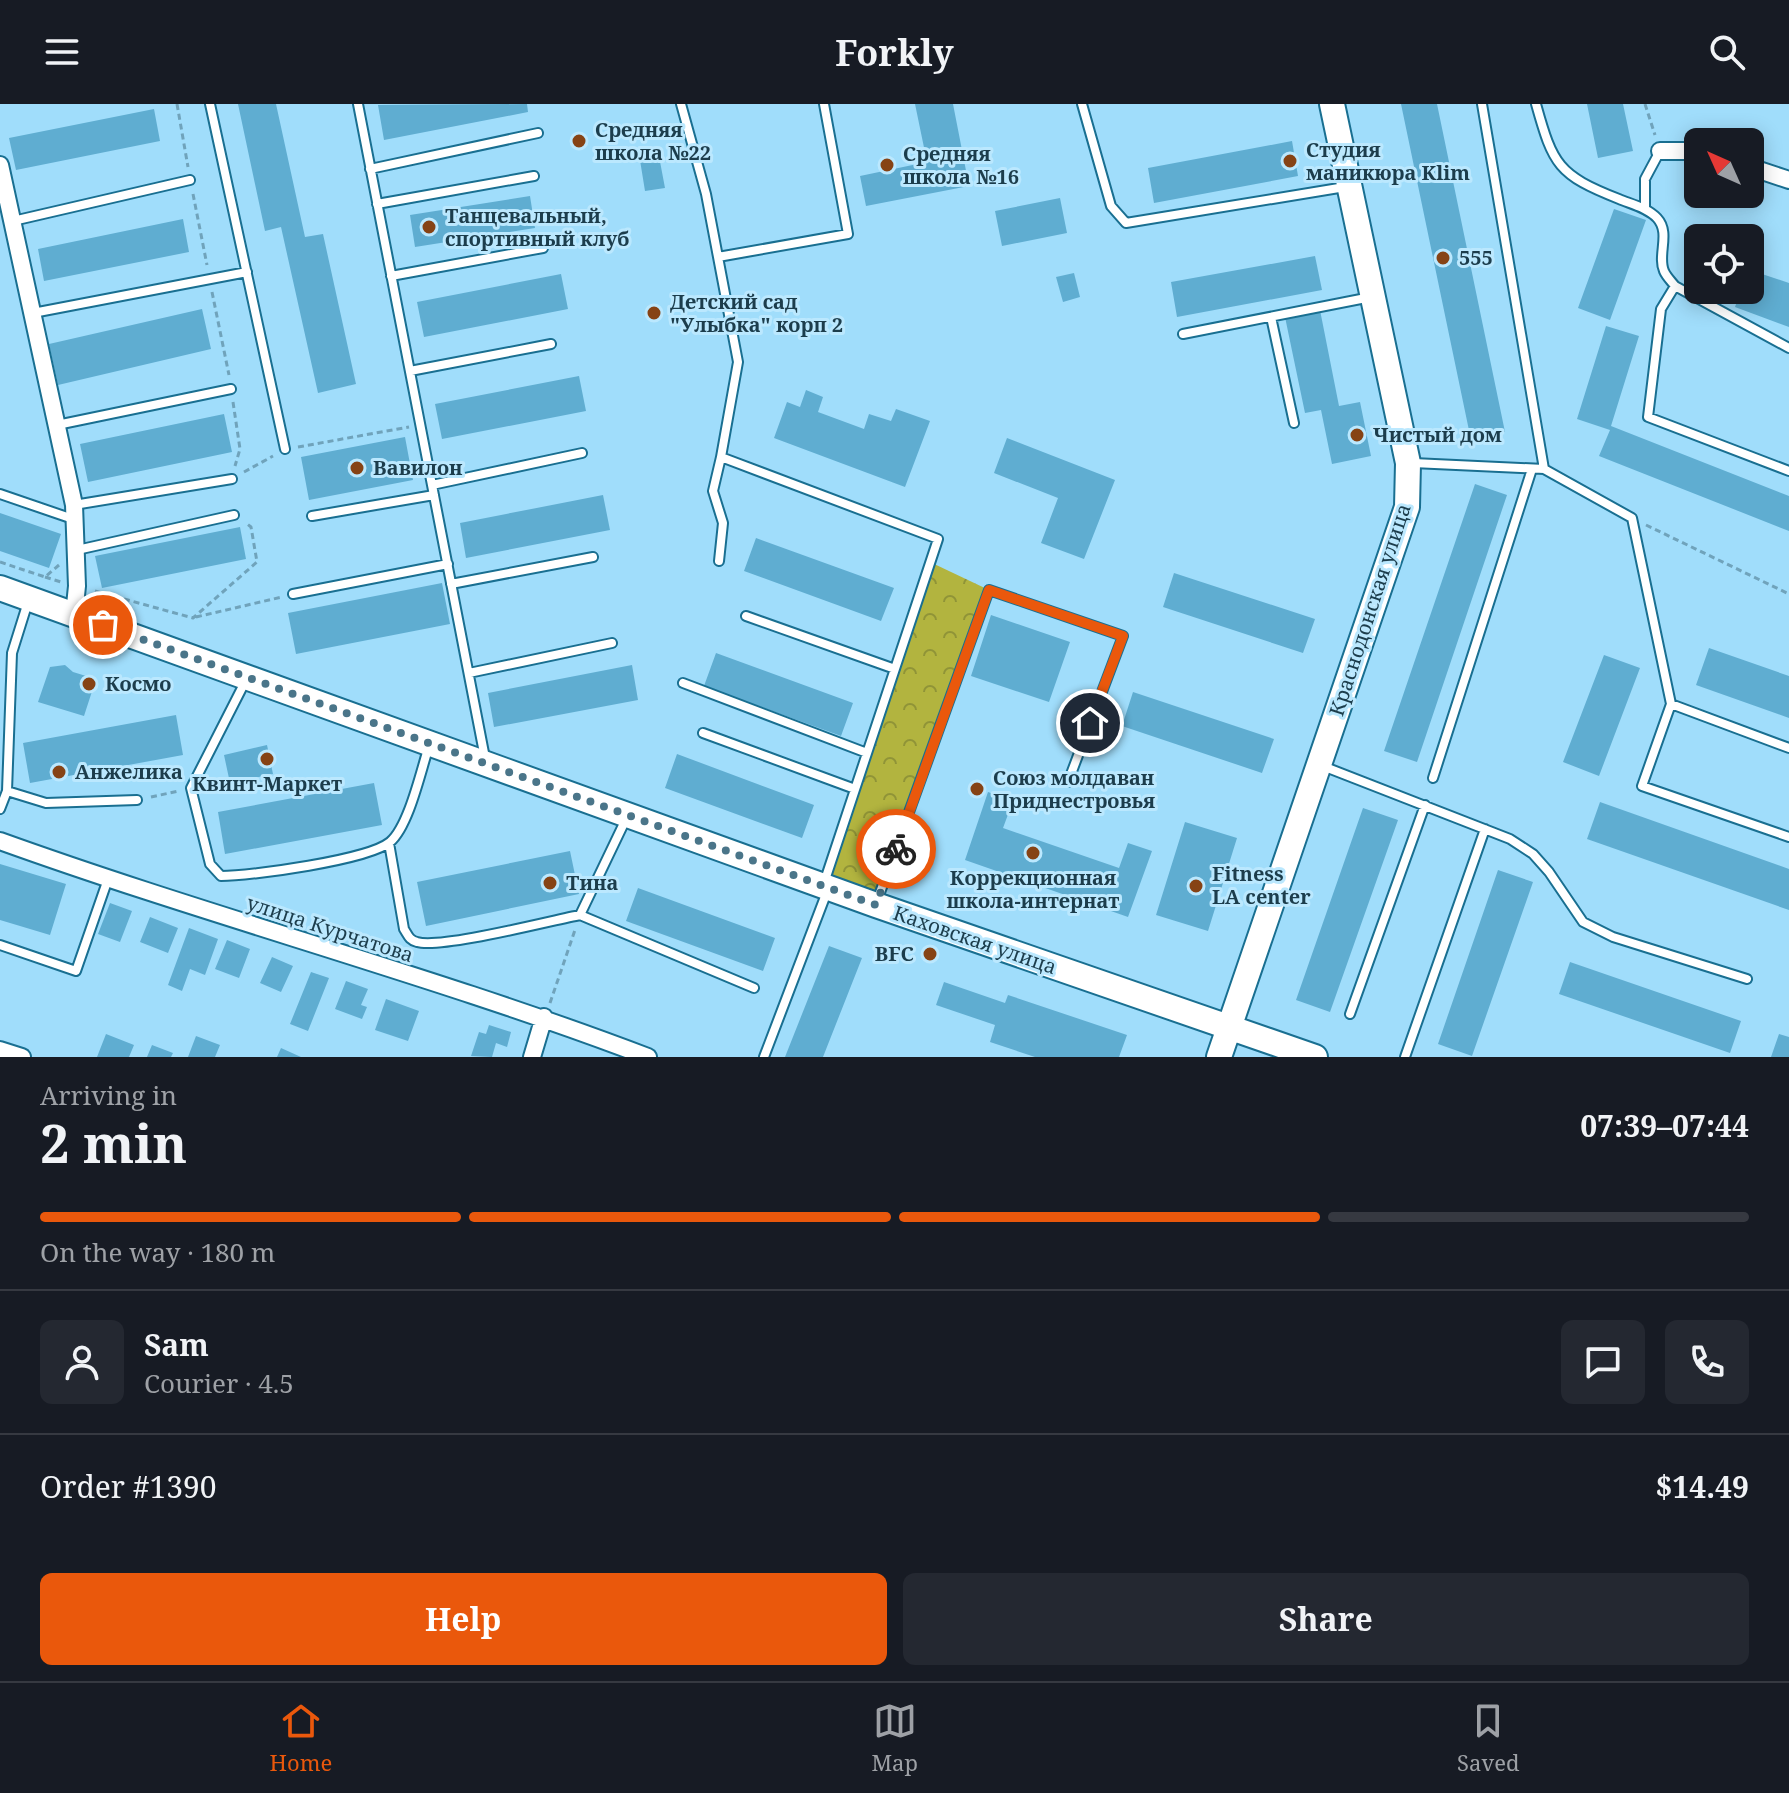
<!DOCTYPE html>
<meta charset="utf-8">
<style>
:root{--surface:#171b24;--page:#242831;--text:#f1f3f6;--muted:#9ea1a6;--line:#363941;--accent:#ea580c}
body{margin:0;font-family:"Noto Serif",serif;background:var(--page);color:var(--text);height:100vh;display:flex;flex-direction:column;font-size:30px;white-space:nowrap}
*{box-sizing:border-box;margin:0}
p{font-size:26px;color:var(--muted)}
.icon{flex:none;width:44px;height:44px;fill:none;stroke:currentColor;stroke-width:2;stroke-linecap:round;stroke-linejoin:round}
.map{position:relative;height:953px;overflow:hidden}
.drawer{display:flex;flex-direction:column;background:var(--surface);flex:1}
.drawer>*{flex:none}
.needle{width:52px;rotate:315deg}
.tools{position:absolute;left:1684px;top:24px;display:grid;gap:16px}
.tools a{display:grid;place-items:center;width:80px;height:80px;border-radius:12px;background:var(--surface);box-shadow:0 4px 20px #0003;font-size:40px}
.pin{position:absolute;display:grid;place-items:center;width:68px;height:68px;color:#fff;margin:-34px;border:4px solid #fff;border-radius:50%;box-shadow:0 2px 8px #0007}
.courier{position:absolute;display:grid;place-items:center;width:80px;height:80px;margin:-40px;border:6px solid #ea580c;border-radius:50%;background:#fff;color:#222;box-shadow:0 2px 10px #0007}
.overview em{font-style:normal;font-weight:700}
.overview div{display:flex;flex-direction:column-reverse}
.overview{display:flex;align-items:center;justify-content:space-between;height:136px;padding:0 40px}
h1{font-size:52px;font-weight:700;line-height:60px}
.bar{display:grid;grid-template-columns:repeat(4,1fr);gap:12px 8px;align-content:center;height:96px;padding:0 40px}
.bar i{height:10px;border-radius:6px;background:var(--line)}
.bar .current{background:var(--accent)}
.bar p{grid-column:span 4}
.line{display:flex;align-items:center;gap:20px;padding:0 40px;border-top:2px solid var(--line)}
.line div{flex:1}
.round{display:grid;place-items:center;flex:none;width:84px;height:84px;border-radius:12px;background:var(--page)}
.button{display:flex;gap:16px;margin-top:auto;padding:16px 40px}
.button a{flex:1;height:92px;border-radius:12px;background:var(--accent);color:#fff;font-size:32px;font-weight:700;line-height:92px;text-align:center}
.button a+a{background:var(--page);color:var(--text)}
header{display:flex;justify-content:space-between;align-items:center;height:104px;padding:0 40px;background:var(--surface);font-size:36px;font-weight:700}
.tab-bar{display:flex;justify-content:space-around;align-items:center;height:112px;border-top:2px solid var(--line);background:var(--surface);font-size:22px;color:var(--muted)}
.tab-bar a{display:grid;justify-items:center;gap:4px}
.tab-bar .current{color:var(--accent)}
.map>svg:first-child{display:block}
.park{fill:url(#park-crowns)}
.building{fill:#5fadd1}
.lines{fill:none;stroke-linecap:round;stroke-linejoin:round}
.lane-casing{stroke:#196f91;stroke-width:12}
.street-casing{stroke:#196f91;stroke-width:20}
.secondary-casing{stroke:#196f91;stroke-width:28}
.path{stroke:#70a3bb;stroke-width:3;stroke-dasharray:6 4;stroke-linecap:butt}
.lane{stroke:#fff;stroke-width:8}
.street{stroke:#fff;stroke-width:16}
.secondary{stroke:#fff;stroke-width:24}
.done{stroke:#4a7589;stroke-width:8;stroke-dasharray:0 14.4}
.route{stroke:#ea580c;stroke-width:10}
.poi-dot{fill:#864315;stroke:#bbe8fe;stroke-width:3}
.labels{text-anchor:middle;stroke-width:6;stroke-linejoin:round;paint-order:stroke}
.poi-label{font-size:20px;font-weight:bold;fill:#1c3d4c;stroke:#bbe8fe;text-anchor:start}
.street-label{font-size:20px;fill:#1c3d4c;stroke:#bbe8fe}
</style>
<header><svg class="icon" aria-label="menu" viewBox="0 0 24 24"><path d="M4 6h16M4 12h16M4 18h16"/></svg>Forkly<svg class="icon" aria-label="search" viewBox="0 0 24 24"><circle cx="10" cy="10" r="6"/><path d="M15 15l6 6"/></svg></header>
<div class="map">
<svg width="1789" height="953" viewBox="0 0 1789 953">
<defs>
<pattern id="park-crowns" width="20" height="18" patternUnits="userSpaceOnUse" patternTransform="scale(2)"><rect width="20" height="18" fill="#b2b43f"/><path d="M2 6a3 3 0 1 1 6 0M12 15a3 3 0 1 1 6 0" fill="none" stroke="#909437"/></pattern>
</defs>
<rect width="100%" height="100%" fill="#a0ddfb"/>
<!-- park -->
<path class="park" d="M 930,458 L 989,486 L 876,801 L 823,782 Z"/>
<!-- building -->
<path class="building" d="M 238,0 L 276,0 L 305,133 L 323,130 L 356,280 L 318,289 L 281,123 L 265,127 Z
M 527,0 L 528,8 L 384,36 L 378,1 Z
M 915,0 L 953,0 L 969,82 L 866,102 L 860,72 L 927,58 Z
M 1401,0 L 1437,0 L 1505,328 L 1471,336 Z
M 1587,0 L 1623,0 L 1633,47 L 1598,54 Z
M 154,5 L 160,37 L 16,66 L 9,34 Z
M 1292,37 L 1298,72 L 1154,99 L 1148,64 Z
M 658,47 L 665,84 L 645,87 L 639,50 Z
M 530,92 L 535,124 L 415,143 L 410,111 Z
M 1060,94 L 1067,129 L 1002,142 L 995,107 Z
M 1614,105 L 1646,116 L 1610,216 L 1578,204 Z
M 183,115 L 189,148 L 44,177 L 38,145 Z
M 1315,152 L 1322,186 L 1177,213 L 1171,178 Z
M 1750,166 L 1789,179 L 1789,223 L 1735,203 L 1741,186 L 1750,186 Z
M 1074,169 L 1080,193 L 1063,198 L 1056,173 Z
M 561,170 L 568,205 L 424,233 L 417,198 Z
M 202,205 L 211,245 L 58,281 L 49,240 Z
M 1320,206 L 1339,302 L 1360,298 L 1371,352 L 1332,360 L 1321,306 L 1305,309 L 1285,213 Z
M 1606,222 L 1639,232 L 1611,322 L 1789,392 L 1789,427 L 1599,352 L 1610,326 L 1577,315 Z
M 579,272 L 586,307 L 442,335 L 435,300 Z
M 806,286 L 823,293 L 818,308 L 864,325 L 869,310 L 891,317 L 896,305 L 930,317 L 905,383 L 774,334 L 787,298 L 800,303 Z
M 224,310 L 232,348 L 88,378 L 80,340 Z
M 405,333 L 413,376 L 309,396 L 301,353 Z
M 1007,334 L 1115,376 L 1084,455 L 1041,439 L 1058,394 L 994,369 Z
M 1475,380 L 1507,391 L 1417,658 L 1384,647 Z
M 603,391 L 610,426 L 466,454 L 460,419 Z
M 0,409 L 61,430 L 49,464 L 0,447 Z
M 240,423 L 246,455 L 102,484 L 95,452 Z
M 756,434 L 894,484 L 881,517 L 744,467 Z
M 1174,469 L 1315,515 L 1303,549 L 1163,503 Z
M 442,479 L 450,520 L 296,550 L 288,509 Z
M 991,511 L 1070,538 L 1049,598 L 971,572 Z
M 1709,544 L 1789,572 L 1789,614 L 1696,581 Z
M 716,549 L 853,599 L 841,632 L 704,582 Z
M 1604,551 L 1640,564 L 1599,672 L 1563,658 Z
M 65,561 L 73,568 L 96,575 L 84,612 L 38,598 L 50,563 Z
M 632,561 L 638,596 L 494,623 L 488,589 Z
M 1133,588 L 1274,635 L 1262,669 L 1122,622 Z
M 176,611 L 183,651 L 30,679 L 23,639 Z
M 267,641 L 273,670 L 230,679 L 224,651 Z
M 677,650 L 814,701 L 802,734 L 665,684 Z
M 374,679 L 382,721 L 225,750 L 218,708 Z
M 988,688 L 1013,697 L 1003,724 L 1119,764 L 1128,739 L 1152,747 L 1128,813 L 965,756 Z
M 1600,698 L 1789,765 L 1789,806 L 1587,735 Z
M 1363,704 L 1398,716 L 1330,908 L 1296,896 Z
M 1185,718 L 1237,734 L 1208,827 L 1156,811 Z
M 570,747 L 579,790 L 426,822 L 417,778 Z
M 0,760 L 66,780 L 50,831 L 0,816 Z
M 1498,766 L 1533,778 L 1472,952 L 1438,940 Z
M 638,784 L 775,834 L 763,867 L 626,817 Z
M 110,799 L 132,807 L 120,838 L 98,830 Z
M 150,813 L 178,824 L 168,849 L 140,838 Z
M 189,824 L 218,835 L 205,871 L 190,865 L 182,887 L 168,881 Z
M 227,836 L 250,845 L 239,874 L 215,865 Z
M 829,842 L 862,854 L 823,953 L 785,953 Z
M 272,853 L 293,862 L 281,888 L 260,879 Z
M 1570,858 L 1741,917 L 1730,949 L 1559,890 Z
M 311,868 L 329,874 L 308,927 L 290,920 Z
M 346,877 L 368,885 L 361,901 L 367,903 L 362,915 L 335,905 Z
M 944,878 L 1005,899 L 1008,891 L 1127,931 L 1119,953 L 1035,953 L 990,938 L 995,921 L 936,901 Z
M 386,895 L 419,907 L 408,937 L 375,926 Z
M 489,921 L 511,928 L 507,943 L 496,939 L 492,953 L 471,952 L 479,928 L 486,930 Z
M 106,930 L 134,941 L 129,953 L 97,953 Z
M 1779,930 L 1789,933 L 1789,953 L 1771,953 Z
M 196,932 L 220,941 L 215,953 L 188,953 Z
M 152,941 L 173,949 L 171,953 L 147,953 Z
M 281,944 L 301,953 L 277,953 Z"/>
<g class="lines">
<defs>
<path id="lane" d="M 210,0 L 285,345
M 358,0 L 485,654
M 681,0 L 706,90 L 738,258 L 721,353 L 938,435 L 824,779
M 1082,0 L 1111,102 L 1126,119 L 1345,83
M 1482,0 L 1544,365
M 1536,0 C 1553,61 1558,71 1619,95 C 1631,100 1648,104 1657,114 C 1671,129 1657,151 1664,167 C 1666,172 1671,177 1675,182 L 1789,244
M 370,65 L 538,29
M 377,100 L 534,72
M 1645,105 L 1645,75 L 1660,47
M 13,117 L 190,76
M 718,153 L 848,130 L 824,0
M 391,172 L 543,144
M 1675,182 L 1661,205 L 1648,313 L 1789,367
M 33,209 L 247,168
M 1271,213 L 1294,319
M 1183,230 L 1371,193
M 410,267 L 551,240
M 57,321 L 231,285
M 1413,359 L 1544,365 L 1632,414 L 1671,600 L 1642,682 L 1789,733
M 432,381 L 582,349
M 0,390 L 73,415
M 74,401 L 232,375
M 312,412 L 434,391
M 77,446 L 234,411
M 719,457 L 723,419 L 713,387 L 721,353
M 451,480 L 593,453
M 293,490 L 448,460
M 746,512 L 895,565
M 469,569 L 612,539
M 246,576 L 191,684 L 210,760 L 221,772 C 251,772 368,756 390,738 C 409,722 421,666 429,642
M 683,579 L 867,649
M 1671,600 L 1789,644
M 703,629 L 855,685
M 1320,661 L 1510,735 L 1533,750 L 1549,768 L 1583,818 L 1613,833 L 1747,875
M 1433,674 L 1532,365
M 7,687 L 46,699 L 137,696
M 0,705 L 7,687 L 12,549 L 28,498
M 389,739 L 404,825 C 408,831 409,836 417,838 C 441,845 549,817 580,811 L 626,715
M 877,797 L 989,486 L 1123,532 L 1068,678
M 580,811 L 754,884
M 0,841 L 76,867 L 108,775
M 1350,910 L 1425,701
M 764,953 L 828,785
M 1405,953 L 1485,725"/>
<path id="street" d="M 1660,47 L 1698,47
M 0,61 L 74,401 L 77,482 L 74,511
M 1750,63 L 1789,76
M 0,737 C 214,814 435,872 648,953
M 0,946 L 22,953
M 532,953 L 544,913"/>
<path id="secondary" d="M 0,484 L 876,801 L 1315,953
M 1219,953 L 1407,403 L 1408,359 L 1332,0"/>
</defs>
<!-- lane casing -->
<use href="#lane" class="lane-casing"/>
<!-- street casing -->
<use href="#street" class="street-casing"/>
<!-- secondary casing -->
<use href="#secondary" class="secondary-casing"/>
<!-- path -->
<path class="path" d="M 177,0 L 188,63
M 1645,0 L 1655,31
M 193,90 L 207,161
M 212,188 L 229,271
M 233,298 L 240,345 L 235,362
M 298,343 L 409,323
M 244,368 L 273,352
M 1646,421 L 1789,490
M 0,458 L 45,473 L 59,461
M 45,473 L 61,478
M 95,487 L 193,514 L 257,458 L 251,423 L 246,419
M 196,513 L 282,493
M 151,693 L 179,687
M 550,899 L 575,826"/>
<!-- lane -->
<use href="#lane" class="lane"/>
<!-- street -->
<use href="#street" class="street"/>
<!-- secondary -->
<use href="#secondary" class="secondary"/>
</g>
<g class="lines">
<!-- done -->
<path class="done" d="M 103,521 L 876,801 L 896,745"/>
<!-- route -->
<path class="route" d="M 896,745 L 989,486 L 1123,532 L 1090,619"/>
</g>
<!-- markers -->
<g class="poi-dot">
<circle cx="579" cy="37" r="8"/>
<circle cx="1290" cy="57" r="8"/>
<circle cx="887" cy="61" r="8"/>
<circle cx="429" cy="123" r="8"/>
<circle cx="1443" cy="154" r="8"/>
<circle cx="654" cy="209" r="8"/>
<circle cx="1357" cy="331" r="8"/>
<circle cx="357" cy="364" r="8"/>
<circle cx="89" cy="580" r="8"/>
<circle cx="267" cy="655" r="8"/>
<circle cx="59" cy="668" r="8"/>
<circle cx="977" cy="685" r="8"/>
<circle cx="1033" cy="749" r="8"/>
<circle cx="550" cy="779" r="8"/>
<circle cx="1196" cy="782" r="8"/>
<circle cx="930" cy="850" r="8"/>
</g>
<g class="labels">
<!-- poi labels -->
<g class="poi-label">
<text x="595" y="33">Средняя<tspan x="595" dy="23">школа №22</tspan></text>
<text x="1306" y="53">Студия<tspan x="1306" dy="23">маникюра Klim</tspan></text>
<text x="903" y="57">Средняя<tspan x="903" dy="23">школа №16</tspan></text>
<text x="445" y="119">Танцевальный,<tspan x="445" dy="23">спортивный клуб</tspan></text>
<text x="1459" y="161">555</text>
<text x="670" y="205">Детский сад<tspan x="670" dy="23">"Улыбка" корп 2</tspan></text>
<text x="1373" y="338">Чистый дом</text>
<text x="373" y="371">Вавилон</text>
<text x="105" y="587">Космо</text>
<text x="75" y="675">Анжелика</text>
<text x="993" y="681">Союз молдаван<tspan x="993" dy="23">Приднестровья</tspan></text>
<text x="267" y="687" text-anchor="middle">Квинт-Маркет</text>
<text x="1212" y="777">Fitness<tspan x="1212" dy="23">LA center</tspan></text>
<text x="1033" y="781" text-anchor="middle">Коррекционная<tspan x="1033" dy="23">школа-интернат</tspan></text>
<text x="566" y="786">Тина</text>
<text x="914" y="857" text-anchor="end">BFC</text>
</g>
<!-- street labels -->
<g class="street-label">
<text transform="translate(1370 506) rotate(-72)" y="7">Краснодонская улица</text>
<text transform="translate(330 825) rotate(18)" y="7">улица Курчатова</text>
<text transform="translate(975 836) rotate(19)" y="7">Каховская улица</text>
</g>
</g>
</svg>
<div class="tools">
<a><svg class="needle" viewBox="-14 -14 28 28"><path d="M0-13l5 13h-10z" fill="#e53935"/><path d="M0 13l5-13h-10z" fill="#9ea1a6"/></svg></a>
<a><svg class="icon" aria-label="locate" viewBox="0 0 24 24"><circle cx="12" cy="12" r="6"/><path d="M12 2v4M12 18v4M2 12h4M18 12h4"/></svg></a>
</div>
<div class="pin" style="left:103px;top:521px;background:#ea580c"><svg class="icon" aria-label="bag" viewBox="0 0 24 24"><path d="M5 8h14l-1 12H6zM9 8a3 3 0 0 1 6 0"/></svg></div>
<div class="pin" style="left:1090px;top:619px;background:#1f2937"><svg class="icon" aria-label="home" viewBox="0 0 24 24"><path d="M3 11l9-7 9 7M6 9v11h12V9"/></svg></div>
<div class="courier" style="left:896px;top:745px"><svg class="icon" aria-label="bike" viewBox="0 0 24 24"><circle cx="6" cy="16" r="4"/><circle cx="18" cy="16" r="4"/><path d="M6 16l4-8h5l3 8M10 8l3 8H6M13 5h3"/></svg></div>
</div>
<section class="drawer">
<div class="overview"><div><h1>2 min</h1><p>Arriving in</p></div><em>07:39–07:44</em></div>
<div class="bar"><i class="current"></i><i class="current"></i><i class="current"></i><i></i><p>On the way · 180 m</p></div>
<div class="line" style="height:144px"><a class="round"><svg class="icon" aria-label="person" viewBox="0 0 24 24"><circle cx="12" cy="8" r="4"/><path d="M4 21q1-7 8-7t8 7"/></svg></a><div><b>Sam</b><p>Courier · 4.5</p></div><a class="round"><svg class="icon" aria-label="chat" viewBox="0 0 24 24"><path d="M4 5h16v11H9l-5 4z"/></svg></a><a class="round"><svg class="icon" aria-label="phone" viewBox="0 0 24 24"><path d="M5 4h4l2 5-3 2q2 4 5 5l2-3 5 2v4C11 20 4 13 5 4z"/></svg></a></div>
<div class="line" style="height:104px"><div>Order #1390</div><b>$14.49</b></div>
<div class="button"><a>Help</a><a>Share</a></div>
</section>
<nav class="tab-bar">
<a class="current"><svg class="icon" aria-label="home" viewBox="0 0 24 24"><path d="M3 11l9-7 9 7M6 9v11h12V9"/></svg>Home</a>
<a><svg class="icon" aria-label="map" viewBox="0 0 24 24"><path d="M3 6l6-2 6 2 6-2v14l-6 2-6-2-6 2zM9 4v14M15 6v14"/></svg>Map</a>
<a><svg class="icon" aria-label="saved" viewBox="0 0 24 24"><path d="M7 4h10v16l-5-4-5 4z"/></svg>Saved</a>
</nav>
